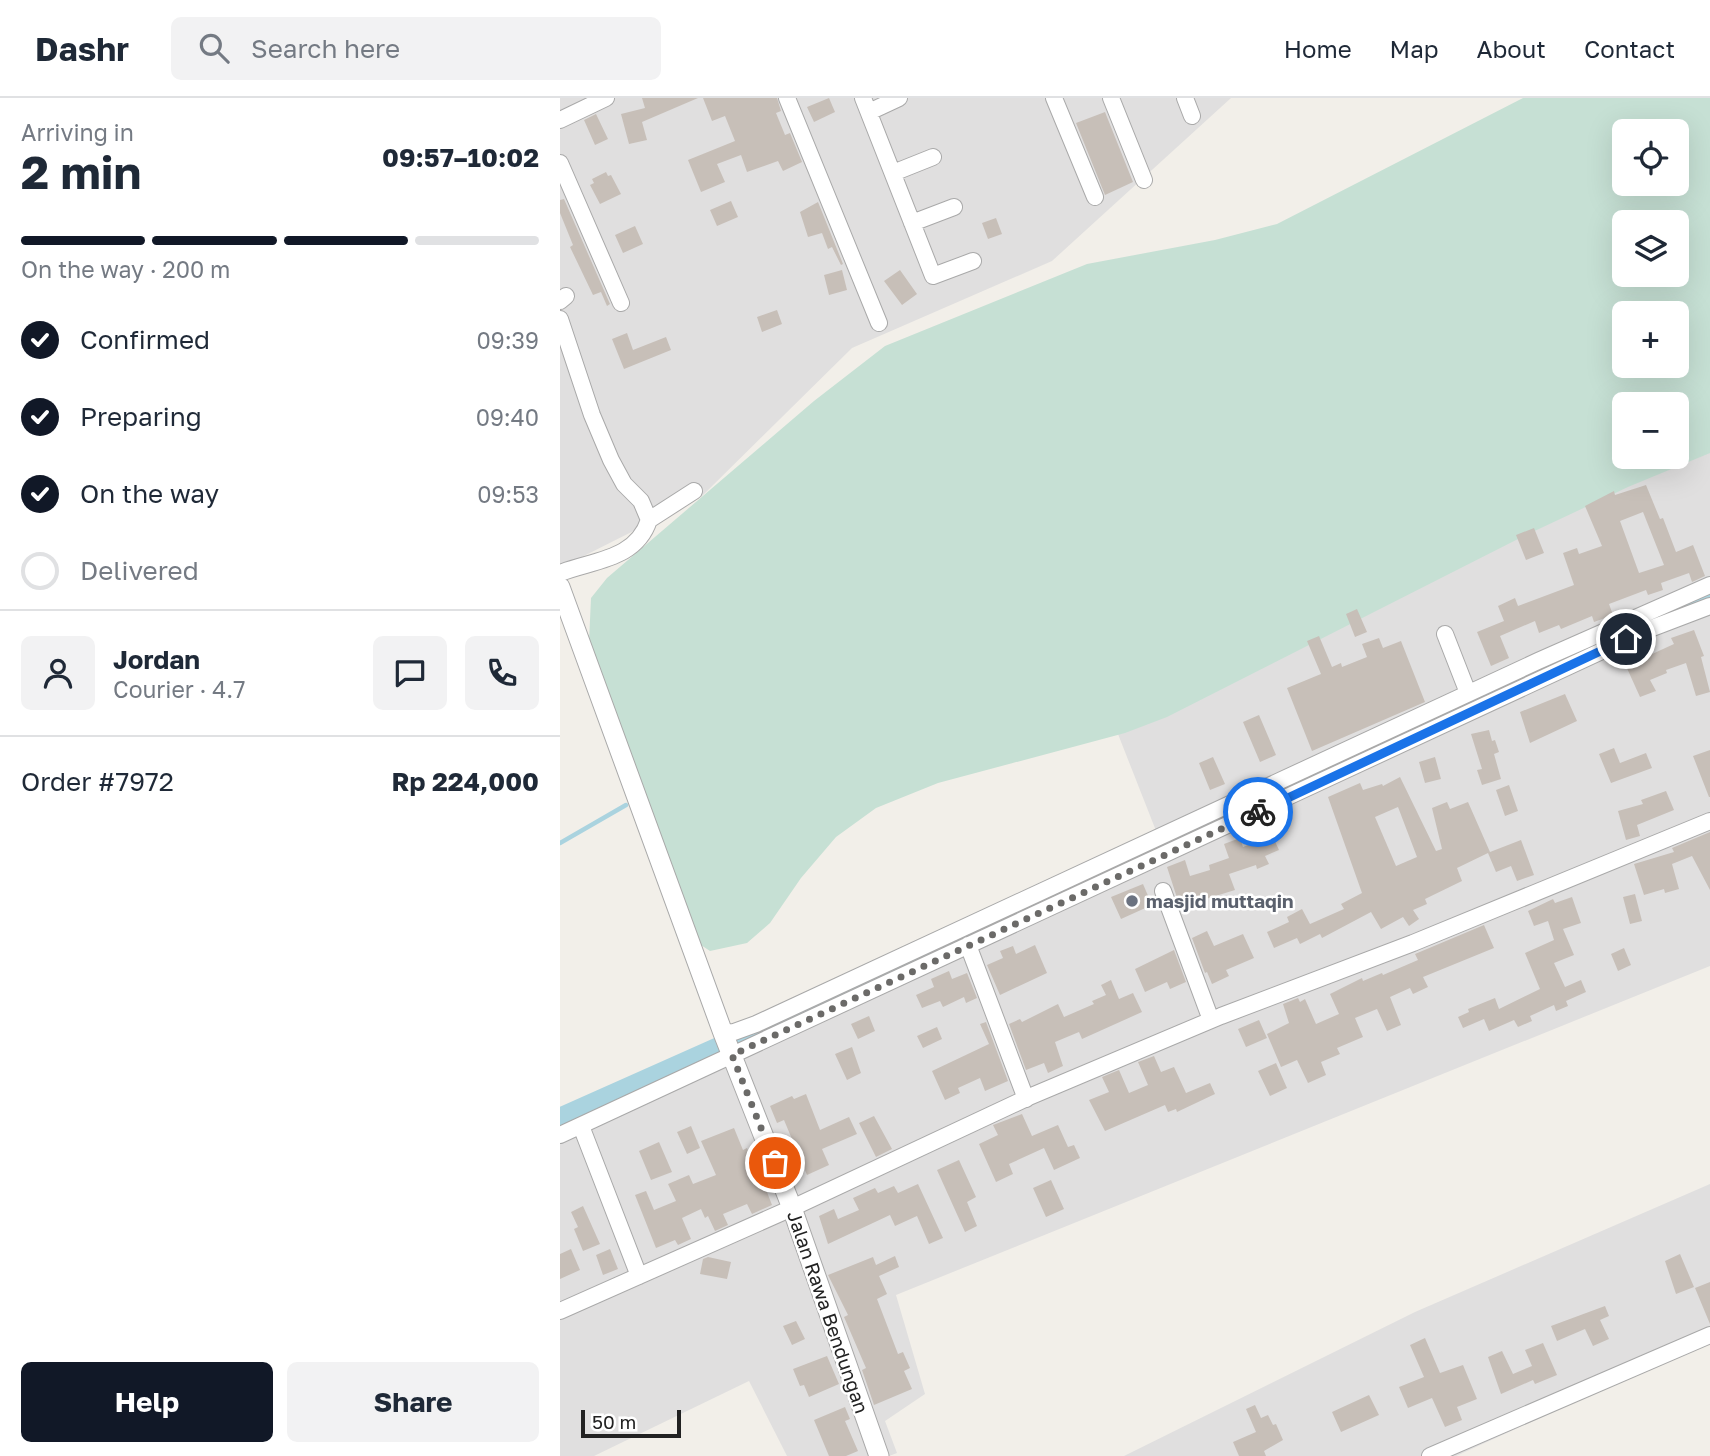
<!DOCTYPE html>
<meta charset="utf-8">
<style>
:root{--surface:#fff;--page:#f2f2f3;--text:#1f2937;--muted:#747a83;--line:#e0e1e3;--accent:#111827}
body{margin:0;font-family:"Golos Text",sans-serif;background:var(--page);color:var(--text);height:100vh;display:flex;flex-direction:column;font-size:26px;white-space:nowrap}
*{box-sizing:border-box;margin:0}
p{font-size:23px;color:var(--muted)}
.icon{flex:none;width:38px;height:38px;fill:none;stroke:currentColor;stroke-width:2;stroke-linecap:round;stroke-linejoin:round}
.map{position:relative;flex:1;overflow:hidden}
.details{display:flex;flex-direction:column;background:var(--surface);width:560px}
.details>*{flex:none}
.fabs{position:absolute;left:1052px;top:21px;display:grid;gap:14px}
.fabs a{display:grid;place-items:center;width:77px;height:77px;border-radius:10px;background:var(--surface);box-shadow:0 7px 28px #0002;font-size:35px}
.scale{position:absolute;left:21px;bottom:18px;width:100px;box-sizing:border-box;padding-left:7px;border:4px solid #222;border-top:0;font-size:19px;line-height:24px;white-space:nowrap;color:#222;-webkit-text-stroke:5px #fff;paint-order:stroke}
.pin{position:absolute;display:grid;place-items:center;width:60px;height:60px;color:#fff;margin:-30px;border:4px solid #fff;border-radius:50%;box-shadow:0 2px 7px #0007}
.courier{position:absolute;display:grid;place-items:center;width:70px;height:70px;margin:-35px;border:5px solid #1a73e8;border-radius:50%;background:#fff;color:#222;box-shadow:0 2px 9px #0007}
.summary em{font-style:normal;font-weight:700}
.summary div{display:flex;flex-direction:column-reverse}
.summary{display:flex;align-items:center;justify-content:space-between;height:119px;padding:0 21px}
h1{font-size:46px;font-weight:700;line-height:52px}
.bar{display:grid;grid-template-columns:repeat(4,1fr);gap:10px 7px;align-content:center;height:84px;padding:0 21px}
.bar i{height:9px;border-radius:5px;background:var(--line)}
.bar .on{background:var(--accent)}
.bar p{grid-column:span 4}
.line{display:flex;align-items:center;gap:18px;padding:0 21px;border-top:2px solid var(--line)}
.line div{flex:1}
.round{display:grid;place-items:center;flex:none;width:74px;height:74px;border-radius:10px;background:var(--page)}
ol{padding:0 21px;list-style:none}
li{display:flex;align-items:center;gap:21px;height:77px}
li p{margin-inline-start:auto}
li .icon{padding:7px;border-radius:50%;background:var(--accent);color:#fff;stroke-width:4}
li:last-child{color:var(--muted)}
li i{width:38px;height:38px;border:4px solid var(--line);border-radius:50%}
.primary-button{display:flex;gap:14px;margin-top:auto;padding:14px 21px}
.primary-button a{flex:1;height:80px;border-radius:10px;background:var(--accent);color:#fff;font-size:28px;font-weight:700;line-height:80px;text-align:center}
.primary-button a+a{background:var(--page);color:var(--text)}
header{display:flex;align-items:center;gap:42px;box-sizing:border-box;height:98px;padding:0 35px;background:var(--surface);border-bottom:2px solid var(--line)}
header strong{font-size:33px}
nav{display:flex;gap:38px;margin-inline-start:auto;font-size:24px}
.search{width:490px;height:63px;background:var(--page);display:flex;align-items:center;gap:18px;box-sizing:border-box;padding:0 24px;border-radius:10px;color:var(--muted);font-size:26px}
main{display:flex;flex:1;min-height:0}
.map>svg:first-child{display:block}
.residential{fill:#e0dfdf}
.wetland{fill:#c6e0d4;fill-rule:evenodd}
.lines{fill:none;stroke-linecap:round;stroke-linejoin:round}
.stream{stroke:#aad3df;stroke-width:4.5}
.river{stroke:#aad3df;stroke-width:24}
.building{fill:#c7bfb8;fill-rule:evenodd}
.minor-casing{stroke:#a9a9a9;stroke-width:18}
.tertiary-casing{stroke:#a9a9a9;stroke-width:21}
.minor{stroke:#fff;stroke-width:16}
.tertiary{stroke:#fff;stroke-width:19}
.done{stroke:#6b6a68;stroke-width:7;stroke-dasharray:0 12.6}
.route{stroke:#1a73e8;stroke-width:9}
.worship-dot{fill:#6b7280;stroke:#fff;stroke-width:2.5}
.labels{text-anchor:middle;stroke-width:5;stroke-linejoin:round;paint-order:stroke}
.worship-label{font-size:19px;font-weight:bold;fill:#5b616d;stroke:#fff;text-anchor:start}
.street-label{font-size:19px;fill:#222;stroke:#fff}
</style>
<header>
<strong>Dashr</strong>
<div class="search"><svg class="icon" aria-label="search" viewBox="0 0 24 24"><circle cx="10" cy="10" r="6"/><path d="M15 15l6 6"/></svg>Search here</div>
<nav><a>Home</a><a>Map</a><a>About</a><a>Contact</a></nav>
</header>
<main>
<section class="details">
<div class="summary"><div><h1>2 min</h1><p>Arriving in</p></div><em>09:57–10:02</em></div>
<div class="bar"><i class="on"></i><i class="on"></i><i class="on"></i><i></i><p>On the way · 200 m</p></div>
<ol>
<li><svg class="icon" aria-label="check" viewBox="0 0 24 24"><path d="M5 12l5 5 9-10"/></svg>Confirmed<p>09:39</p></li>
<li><svg class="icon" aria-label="check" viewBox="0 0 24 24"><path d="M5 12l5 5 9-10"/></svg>Preparing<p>09:40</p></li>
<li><svg class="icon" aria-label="check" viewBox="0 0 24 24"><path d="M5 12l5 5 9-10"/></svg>On the way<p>09:53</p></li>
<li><i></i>Delivered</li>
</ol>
<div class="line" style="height:126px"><a class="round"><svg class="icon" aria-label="person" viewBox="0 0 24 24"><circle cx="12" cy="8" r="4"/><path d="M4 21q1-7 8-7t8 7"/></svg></a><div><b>Jordan</b><p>Courier · 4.7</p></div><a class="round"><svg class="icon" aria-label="chat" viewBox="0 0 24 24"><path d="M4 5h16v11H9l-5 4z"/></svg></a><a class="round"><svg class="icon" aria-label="phone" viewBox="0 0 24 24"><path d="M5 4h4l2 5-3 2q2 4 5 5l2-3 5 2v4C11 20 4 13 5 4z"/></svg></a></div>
<div class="line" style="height:91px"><div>Order #7972</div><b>Rp 224,000</b></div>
<div class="primary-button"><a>Help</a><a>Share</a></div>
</section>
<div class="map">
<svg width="1150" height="1358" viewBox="0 0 1150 1358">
<rect width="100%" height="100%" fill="#f2efe9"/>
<!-- residential -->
<path class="residential" d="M 0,0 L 671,0 L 492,163 L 292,250 L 141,399 L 0,470 Z
M 1150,352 L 1150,868 L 336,1197 L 365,1296 L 325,1323 L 337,1355 L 329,1358 L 227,1358 L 189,1283 L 34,1358 L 0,1358 L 0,1029 L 406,844 L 602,748 L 545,603 Z
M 1150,1086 L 1150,1243 L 896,1358 L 564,1358 L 855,1214 Z"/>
<!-- wetland -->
<path class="wetland" d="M 963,0 L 1150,0 L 1150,355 L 1068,389 L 960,440 L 607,619 L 565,635 L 378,685 L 316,710 L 276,739 L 241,780 L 210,825 L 187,845 L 150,853 L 141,847 L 29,544 L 31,500 L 47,480 L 254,303 L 325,248 L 527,166 L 655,142 L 717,126 ZM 1064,33 L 1116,33 L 1116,86 L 1064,86 ZM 1064,124 L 1116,124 L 1116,177 L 1064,177 ZM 1064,215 L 1116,215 L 1116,268 L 1064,268 ZM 1064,306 L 1116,306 L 1116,359 L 1064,359 Z"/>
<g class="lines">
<!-- stream -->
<path class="stream" d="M 0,745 L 66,707"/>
<!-- river -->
<path class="river" d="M 1112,515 L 1150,499
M 850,633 L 1069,533
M 0,1022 L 361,861"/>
</g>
<!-- building -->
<path class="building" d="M 82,0 L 138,0 L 82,24 L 87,42 L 69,46 L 61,16 L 85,10 Z
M 143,0 L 217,0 L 221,13 L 216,15 L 225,37 L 230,35 L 242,64 L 223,73 L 218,63 L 187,74 L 181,57 L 157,66 L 165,84 L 141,94 L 128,62 L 175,43 L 165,18 L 152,23 Z
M 269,0 L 275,14 L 254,24 L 247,9 Z
M 545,14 L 573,84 L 545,97 L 516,25 Z
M 36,16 L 48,41 L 35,47 L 24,22 Z
M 46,74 L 48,78 L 51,77 L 61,96 L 40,106 L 30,87 L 34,85 L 32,81 Z
M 4,101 L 50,206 L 47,208 L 41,194 L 33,197 L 10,149 L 13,147 L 0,115 L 0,102 Z
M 171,103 L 178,119 L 157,128 L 150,112 Z
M 258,104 L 283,166 L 281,167 L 272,149 L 268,151 L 262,135 L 248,139 L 240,114 Z
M 436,120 L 442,136 L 428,141 L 422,125 Z
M 75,128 L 83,146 L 63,155 L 55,137 Z
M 282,172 L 287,192 L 269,197 L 264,177 Z
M 340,172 L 357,196 L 342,207 L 324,183 Z
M 217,212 L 222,226 L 202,234 L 197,219 Z
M 67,235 L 73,252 L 106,239 L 111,252 L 64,271 L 52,241 Z
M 1086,387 L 1100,421 L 1103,420 L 1116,454 L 1133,447 L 1145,478 L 1132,484 L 1129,475 L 1101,485 L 1103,492 L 1088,497 L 1086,492 L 1049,506 L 1053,517 L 1034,524 L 1032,518 L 1001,531 L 999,527 L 979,535 L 975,523 L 940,538 L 949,560 L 931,568 L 917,534 L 944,523 L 938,508 L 955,500 L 958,508 L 1014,487 L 1003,455 L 1017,450 L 1019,456 L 1042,448 L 1025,408 L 1054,393 L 1055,397 ZM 1083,414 L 1104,467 L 1079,475 L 1060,423 Z
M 974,430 L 984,455 L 966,462 L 956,437 Z
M 797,511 L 807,534 L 795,539 L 786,516 Z
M 1134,532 L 1144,558 L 1141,559 L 1150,594 L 1136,598 L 1126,565 L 1106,572 L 1107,575 L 1090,582 L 1096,593 L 1080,599 L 1066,568 L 1114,546 L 1111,540 Z
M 759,538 L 772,569 L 781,565 L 782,569 L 807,559 L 802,546 L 819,540 L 823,550 L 841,543 L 865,604 L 752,653 L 727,590 L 761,576 L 747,543 Z
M 1005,596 L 1017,623 L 970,645 L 960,614 Z
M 699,617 L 716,657 L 700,664 L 683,624 Z
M 929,632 L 932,643 L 935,642 L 939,654 L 934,656 L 941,681 L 922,687 L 917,672 L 922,671 L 911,636 Z
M 1054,650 L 1060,665 L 1086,655 L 1092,670 L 1051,685 L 1039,656 Z
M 1150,652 L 1150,699 L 1149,699 L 1133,658 Z
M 653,659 L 665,686 L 650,692 L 639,665 Z
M 875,659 L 881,681 L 865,685 L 859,664 Z
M 840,679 L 876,753 L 882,751 L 872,710 L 887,704 L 890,711 L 908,704 L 930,754 L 961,742 L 974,777 L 957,783 L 951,768 L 936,774 L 928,755 L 897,770 L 902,783 L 865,801 L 867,806 L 853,812 L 859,821 L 849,828 L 843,819 L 821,831 L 811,814 L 762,840 L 760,836 L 740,846 L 737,840 L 714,850 L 707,834 L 729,824 L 727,819 L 742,811 L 750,826 L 784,811 L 781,806 L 802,795 L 768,699 L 800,685 L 803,692 L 822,686 L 823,688 ZM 838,709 L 857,759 L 836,768 L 815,719 Z
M 949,687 L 958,713 L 945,718 L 936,692 Z
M 1106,693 L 1114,712 L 1077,727 L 1080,738 L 1066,742 L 1058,713 L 1083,706 L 1081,702 Z
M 1150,734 L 1150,792 L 1132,758 L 1112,766 L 1119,791 L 1105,795 L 1104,791 L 1084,797 L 1074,766 L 1114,754 L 1112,750 Z
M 712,737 L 719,752 L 705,758 L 709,766 L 697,771 L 696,767 L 669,776 L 675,792 L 620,809 L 607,769 L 625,762 L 630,778 L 650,772 L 649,767 L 669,760 L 664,746 L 680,740 L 683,749 Z
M 583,786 L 592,807 L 561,821 L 551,799 Z
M 1075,796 L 1082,823 L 1070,826 L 1063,799 Z
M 1012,799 L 1021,825 L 1003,831 L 1014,857 L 994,865 L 1005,889 L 1021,882 L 1026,894 L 1006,903 L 1008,908 L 996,913 L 994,907 L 970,918 L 972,923 L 958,929 L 954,922 L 929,933 L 924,921 L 903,930 L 898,919 L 909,914 L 908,911 L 935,900 L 939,911 L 980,891 L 965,855 L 994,842 L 988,823 L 974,828 L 968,813 L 993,801 L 995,805 Z
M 924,827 L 934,850 L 863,879 L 868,889 L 853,896 L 850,890 L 830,899 L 841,927 L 827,933 L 817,911 L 795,920 L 803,939 L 777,950 L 780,956 L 761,964 L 766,977 L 748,985 L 737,962 L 721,969 L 707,936 L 729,925 L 723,906 L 738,900 L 740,904 L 745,901 L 756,926 L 779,916 L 770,896 L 802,880 L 803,883 L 822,875 L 823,877 L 858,862 L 855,856 Z
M 647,833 L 654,848 L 683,836 L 694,860 L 666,872 L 669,878 L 652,886 L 647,874 L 645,875 L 632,840 Z
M 475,847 L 487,875 L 440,897 L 427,867 L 443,860 L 440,853 L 453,848 L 456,856 Z
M 1064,850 L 1071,867 L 1058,873 L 1051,856 Z
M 614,852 L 626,884 L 610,891 L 607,884 L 585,894 L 575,871 Z
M 389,873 L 392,881 L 407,875 L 417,900 L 406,905 L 404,899 L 383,909 L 380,903 L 362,910 L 356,897 L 374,889 L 371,881 Z
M 551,882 L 559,901 L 573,895 L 582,914 L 522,941 L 519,934 L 495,944 L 503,968 L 488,975 L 484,965 L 466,972 L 449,926 L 460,921 L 462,924 L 498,906 L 504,919 L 534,906 L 532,903 L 546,897 L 541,887 Z
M 309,918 L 315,933 L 298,941 L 291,926 Z
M 699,922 L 707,940 L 686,949 L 678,931 Z
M 426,924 L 448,983 L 425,993 L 420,980 L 398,990 L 400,995 L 385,1002 L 372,973 L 429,946 L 420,926 Z
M 377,929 L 382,941 L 363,950 L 357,938 Z
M 292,949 L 301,975 L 287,982 L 275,956 Z
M 594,958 L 601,974 L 614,969 L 626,995 L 650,985 L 655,996 L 617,1014 L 616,1011 L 608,1014 L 605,1007 L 545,1033 L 529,1002 L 549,994 L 542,979 L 559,972 L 569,995 L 588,987 L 578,964 Z
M 716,965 L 727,990 L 710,998 L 698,973 Z
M 246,996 L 260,1032 L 289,1019 L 297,1036 L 262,1051 L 269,1067 L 247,1077 L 224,1022 L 217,1025 L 210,1008 L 232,998 L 234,1001 Z
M 462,1016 L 472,1038 L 498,1027 L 508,1049 L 514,1047 L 520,1060 L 494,1072 L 484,1050 L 449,1066 L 453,1076 L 436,1084 L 419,1046 L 438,1037 L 433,1027 Z
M 314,1018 L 332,1051 L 316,1059 L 299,1025 Z
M 131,1028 L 140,1050 L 127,1056 L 117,1034 Z
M 174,1030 L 183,1052 L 187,1050 L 194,1069 L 197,1068 L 212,1107 L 192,1116 L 187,1106 L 163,1116 L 168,1127 L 155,1133 L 148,1118 L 145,1120 L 141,1111 L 122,1120 L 131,1141 L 118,1147 L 115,1142 L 96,1150 L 75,1097 L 86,1093 L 94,1112 L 116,1103 L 108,1086 L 129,1077 L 133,1086 L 156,1077 L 141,1043 Z
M 99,1044 L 112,1074 L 91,1082 L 79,1053 Z
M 399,1062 L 416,1099 L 407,1104 L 417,1128 L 405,1134 L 377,1072 Z
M 491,1082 L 504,1111 L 486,1119 L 473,1090 Z
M 358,1086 L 383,1140 L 369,1146 L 357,1118 L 335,1128 L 330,1117 L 268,1146 L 259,1118 L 274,1111 L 278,1121 L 299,1112 L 293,1100 L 315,1090 L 318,1095 L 334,1088 L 338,1095 Z
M 23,1108 L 40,1146 L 23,1153 L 14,1131 L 18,1129 L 11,1114 Z
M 11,1151 L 20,1172 L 0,1181 L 0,1156 Z
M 50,1151 L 58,1171 L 43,1177 L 36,1157 Z
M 1120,1156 L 1134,1189 L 1116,1196 L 1105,1163 Z
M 335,1158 L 339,1169 L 319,1178 L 327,1196 L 317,1201 L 338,1256 L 343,1254 L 350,1270 L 344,1273 L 352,1291 L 314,1307 L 302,1272 L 306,1270 L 284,1219 L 288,1217 L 268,1177 L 313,1159 L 316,1167 Z
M 148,1159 L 171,1164 L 167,1181 L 140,1176 L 143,1161 Z
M 1150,1184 L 1150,1226 L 1135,1190 Z
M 1045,1208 L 1049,1218 L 1040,1222 L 1049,1241 L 1033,1248 L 1025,1231 L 997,1243 L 991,1228 Z
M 236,1223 L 245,1241 L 232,1247 L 223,1228 Z
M 865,1240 L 880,1275 L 903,1267 L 917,1301 L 897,1309 L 902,1322 L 885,1329 L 872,1300 L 848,1310 L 839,1289 L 864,1279 L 850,1247 Z
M 983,1245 L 997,1277 L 975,1286 L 973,1282 L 941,1296 L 928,1259 L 942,1253 L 953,1276 L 972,1268 L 965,1252 Z
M 267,1258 L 279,1286 L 249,1299 L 244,1287 L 240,1288 L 233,1271 Z
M 809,1297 L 819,1317 L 781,1334 L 772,1314 Z
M 695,1307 L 701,1320 L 708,1317 L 713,1327 L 716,1326 L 723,1342 L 704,1353 L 706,1358 L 679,1358 L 673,1344 L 696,1334 L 686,1311 Z
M 285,1309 L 290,1321 L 285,1323 L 298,1353 L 286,1358 L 269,1358 L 254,1322 Z"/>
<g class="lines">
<defs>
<path id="minor" d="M 227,0 L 319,225
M 303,0 L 373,178 L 413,163
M 494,0 L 535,99
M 551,0 L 584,82
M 625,0 L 632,18
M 309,14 L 339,0
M 0,22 L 46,0
M 0,65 L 61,205
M 333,75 L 373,59
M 352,125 L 394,109
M 0,203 L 6,198
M 0,221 L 32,317 L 51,362 L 64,386 L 81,403 L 89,422 C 76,462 33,462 0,475
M 89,422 L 134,393
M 885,536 L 908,595
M 603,793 L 651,922
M 408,847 L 466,1001
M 163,935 L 174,934 L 196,926 L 978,563 L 1150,487
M 21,1028 L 79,1178
M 0,1037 L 1087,532 L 1150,508
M 0,1213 L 232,1110 L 469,999 L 661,918 L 853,845 L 1150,723
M 870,1358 L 1150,1237"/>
<path id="tertiary" d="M 0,489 L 163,935 L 232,1110 L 319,1358"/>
</defs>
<!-- minor casing -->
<use href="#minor" class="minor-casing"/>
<!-- tertiary casing -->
<use href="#tertiary" class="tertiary-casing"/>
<!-- minor -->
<use href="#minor" class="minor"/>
<!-- tertiary -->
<use href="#tertiary" class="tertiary"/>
</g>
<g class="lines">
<!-- done -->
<path class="done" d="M 215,1065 L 172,957 L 698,714"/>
<!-- route -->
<path class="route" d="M 698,714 L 1066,541"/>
</g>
<!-- markers -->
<circle class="worship-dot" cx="572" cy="803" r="7"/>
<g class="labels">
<!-- worship labels -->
<g class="worship-label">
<text x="586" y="810">masjid muttaqin</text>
</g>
<!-- street labels -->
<g class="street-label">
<text transform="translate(268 1214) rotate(71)" y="7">Jalan Rawa Bendungan</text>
</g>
</g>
</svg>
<div class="fabs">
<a><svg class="icon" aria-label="locate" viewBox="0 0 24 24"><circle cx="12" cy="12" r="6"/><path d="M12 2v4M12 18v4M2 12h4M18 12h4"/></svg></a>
<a><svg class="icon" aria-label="layers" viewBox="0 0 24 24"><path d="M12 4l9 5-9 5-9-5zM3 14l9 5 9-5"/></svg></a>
<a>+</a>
<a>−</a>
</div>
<div class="scale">50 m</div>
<div class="pin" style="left:215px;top:1065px;background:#ea580c"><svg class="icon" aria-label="bag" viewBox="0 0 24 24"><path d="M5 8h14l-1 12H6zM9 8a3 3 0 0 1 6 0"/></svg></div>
<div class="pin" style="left:1066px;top:541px;background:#1f2937"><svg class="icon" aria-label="home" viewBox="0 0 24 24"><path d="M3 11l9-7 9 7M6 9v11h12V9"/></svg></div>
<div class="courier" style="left:698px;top:714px"><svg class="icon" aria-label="bike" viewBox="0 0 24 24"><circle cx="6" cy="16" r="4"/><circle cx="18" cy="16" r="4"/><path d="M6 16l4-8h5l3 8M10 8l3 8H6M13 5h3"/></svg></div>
</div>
</main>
